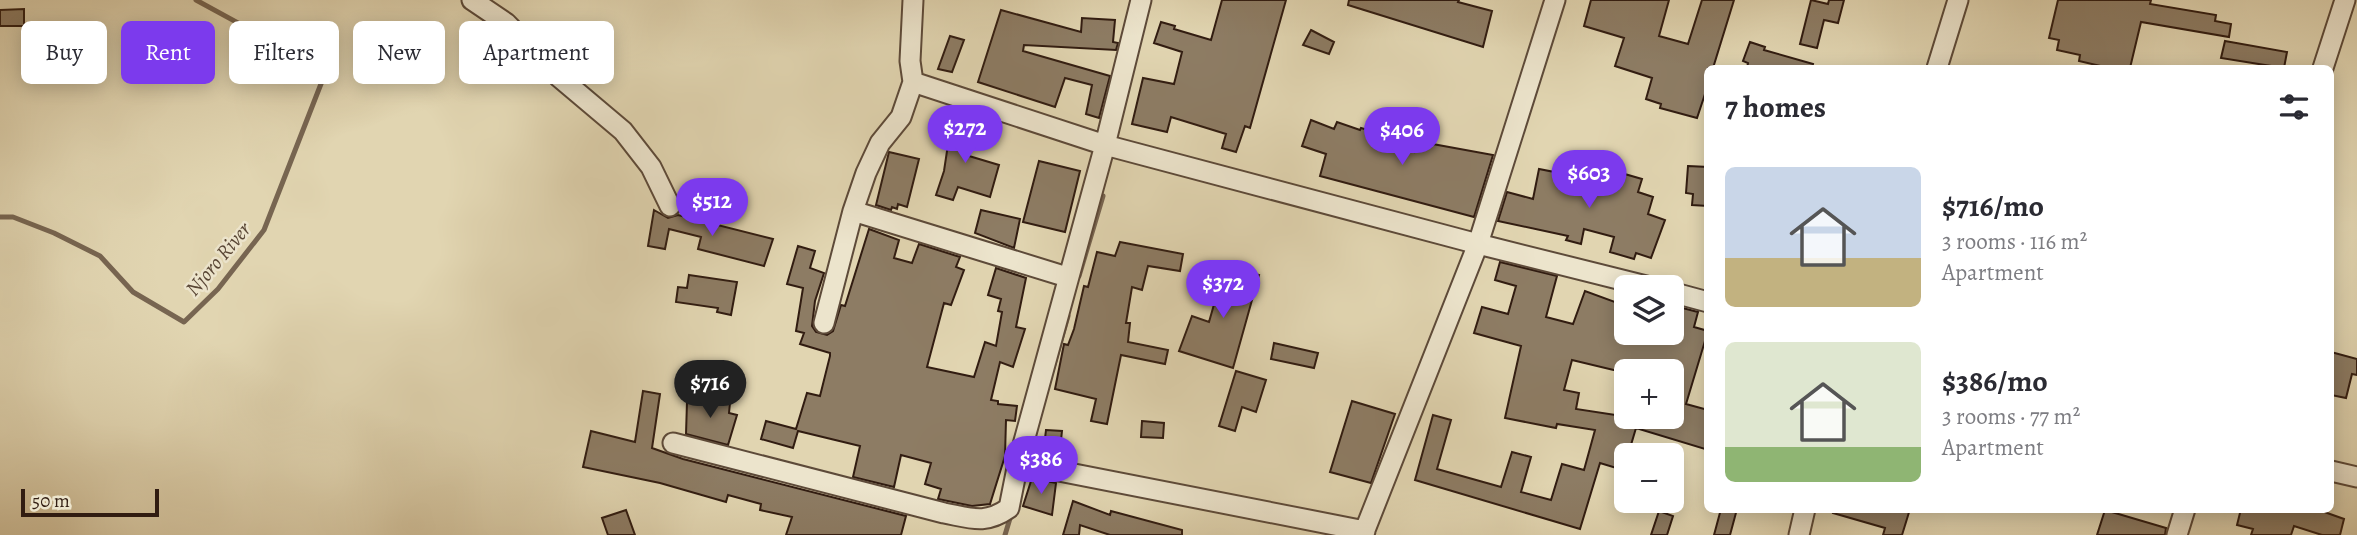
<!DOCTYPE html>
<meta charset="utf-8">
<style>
body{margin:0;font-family:Alegreya,serif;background:#f7f7f7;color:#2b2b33;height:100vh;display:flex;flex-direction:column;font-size:26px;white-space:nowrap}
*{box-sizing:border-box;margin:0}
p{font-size:23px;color:#7c7c81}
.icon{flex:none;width:38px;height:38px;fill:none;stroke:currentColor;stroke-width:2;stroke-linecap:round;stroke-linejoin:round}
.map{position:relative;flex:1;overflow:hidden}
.details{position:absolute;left:1704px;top:65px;width:630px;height:448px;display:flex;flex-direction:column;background:#fff;border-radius:10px;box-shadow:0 4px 18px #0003}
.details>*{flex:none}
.top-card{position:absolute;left:21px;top:21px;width:665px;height:63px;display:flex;gap:14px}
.controls{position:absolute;left:1614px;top:275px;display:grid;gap:14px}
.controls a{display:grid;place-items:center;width:70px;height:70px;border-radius:10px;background:#fff;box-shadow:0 4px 18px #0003;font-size:35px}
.scale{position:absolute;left:21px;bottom:18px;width:138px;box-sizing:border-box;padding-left:7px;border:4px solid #311c11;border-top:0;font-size:19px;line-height:24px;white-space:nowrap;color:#311c11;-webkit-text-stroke:5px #ece4cc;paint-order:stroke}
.price{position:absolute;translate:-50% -60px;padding:0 16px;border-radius:24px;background:#7c3aed;color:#fff;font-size:23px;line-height:46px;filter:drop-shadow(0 2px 4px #0008)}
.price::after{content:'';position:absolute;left:50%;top:42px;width:21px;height:16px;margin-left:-10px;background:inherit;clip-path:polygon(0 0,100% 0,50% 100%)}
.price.on{background:#222;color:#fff}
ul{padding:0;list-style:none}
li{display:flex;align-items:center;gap:21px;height:175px;padding:0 21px}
li span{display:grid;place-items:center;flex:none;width:196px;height:140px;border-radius:10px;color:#555}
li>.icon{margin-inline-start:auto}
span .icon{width:84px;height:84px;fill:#fffc;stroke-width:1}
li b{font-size:30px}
h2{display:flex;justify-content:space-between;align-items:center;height:84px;padding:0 21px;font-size:30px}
.tag{padding:0 24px;border-radius:10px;background:#fff;box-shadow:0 4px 18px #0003;font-size:24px;line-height:63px}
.tag.on{background:#7c3aed;color:#fff}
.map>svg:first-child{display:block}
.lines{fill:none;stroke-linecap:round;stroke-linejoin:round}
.stream{stroke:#776551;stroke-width:5}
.building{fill:#8d7c64;stroke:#311c11;stroke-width:2;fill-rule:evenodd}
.street-casing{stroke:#5d4a39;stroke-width:23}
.street{stroke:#ece4cc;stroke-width:19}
.labels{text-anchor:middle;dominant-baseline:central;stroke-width:5;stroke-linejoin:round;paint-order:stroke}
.water-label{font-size:21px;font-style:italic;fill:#5a4736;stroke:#ece4cc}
</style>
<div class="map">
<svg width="2357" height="535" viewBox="0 0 2357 535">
<rect width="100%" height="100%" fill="#e1d5b1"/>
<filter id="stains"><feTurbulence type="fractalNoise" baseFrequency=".00286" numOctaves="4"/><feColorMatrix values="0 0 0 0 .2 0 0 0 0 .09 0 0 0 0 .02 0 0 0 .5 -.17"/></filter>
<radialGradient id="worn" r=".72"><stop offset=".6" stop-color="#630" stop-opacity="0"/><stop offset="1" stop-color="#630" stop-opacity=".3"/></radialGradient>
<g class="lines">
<!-- stream -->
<path class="stream" d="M0,217H13L54,233L100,256L133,292L184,322L218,289L264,230L326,71L196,0
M1079,276L1103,196
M1052,371L1068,316
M1005,535L1011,515"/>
</g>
<!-- building -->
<path class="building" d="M1222,0H1286L1250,128L1245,126L1236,152L1222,148L1226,134L1171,117L1167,132L1132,124L1143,78L1174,84L1182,52L1154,43L1161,22L1175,26L1174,29L1211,40Z
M1349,0H1459L1458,2L1492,11L1483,47L1348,5Z
M1591,0H1669L1659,36L1688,44L1702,0H1734L1713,68H1708V85L1697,118L1660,108L1661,104L1646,99L1652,78L1615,66L1624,38L1584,26Z
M1811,0L1828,4L1829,0H1844L1838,23L1824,20L1817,48L1800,44Z
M2058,0H2151L2150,4L2216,15L2215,21L2231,24L2229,37L2141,22L2130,68H2109L2079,61L2080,55L2057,50L2059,40L2049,38Z
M24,9V26H0V10Z
M1001,10L1081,32L1082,18L1115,20L1113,42L1118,43L1116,50L1024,45L1023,51L1110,76L1099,118L1086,114L1092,85L1065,78L1055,107L978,82Z
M1311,30L1334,42L1329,54L1303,45Z
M950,36L964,40L952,72L938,69Z
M2225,41L2287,52L2284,68L2221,58Z
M1750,42L1765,47L1764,50L1813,64L1812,68H1747L1748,63L1743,61Z
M952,118L975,124L969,156L999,165L990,197L958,187L953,200L936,195L944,171Z
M1311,120L1334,129L1337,122L1360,130L1361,128L1381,134L1378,141L1414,152L1416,141L1493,155L1474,217L1320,176L1326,154L1302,146Z
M889,152L919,159L907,207L898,204L897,209L892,207L891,210L876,205Z
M1039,161L1080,171L1065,232L1023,222Z
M1590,164L1642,179L1638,192L1653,197L1648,214L1665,220L1651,258L1636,253L1634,259L1610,252L1614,237L1584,229L1581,244L1566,240L1568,236L1498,221L1507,192L1533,199L1539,169L1585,178Z
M1688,166L1708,167V206L1692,205L1693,194L1686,193Z
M654,210L668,218L678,215L773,239L764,266L698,249L701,237L669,229L665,249L648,246Z
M981,210L1020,219L1014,248L975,233Z
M869,229L899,240L894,258L912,263L919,244L960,257L956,267L964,270L951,305L944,303L927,367L974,377L985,342L996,346L1002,312L998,311L1001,299L988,295L996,268L1026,278L1016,327L1025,329L1013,367L1000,362L991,400L998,401V404L1017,406L1015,421L1006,420L1005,456L990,504L972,506L938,499L941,489L925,484L931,463L901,455L894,487L853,477L860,446L798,431L793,448L761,439L766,421L796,429L807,393L820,396L830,356V353L800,344L804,333L796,331L803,288L787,284L798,246L815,251L810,268L824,273L815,301L812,326L816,332L827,335L833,331L841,305L845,306Z
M1120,242L1183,254L1180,271L1148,266L1142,290L1132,287L1126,323H1130L1128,342L1168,350L1165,364L1121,355L1107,424L1091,421L1096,399L1055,389L1064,344L1068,345L1074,329L1084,286L1088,287L1097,252L1115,256Z
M1500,262L1557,276L1546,317L1573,324L1585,291L1626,306L1619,329L1626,332H1671V305L1698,312L1694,327L1708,331L1686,404L1708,410L1705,449L1636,428L1628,455H1626L1623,470L1600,463L1580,529L1415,480L1433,415L1451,420L1437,469L1501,487L1512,452L1531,457L1521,492L1551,500L1562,464L1584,470L1595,430L1557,424L1556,428L1505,418L1521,346L1474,333L1482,307L1508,314L1516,286L1495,280ZM1572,360L1626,373V371H1680L1671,397V416H1622L1576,409L1579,393L1564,390Z
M1225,266L1259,275L1233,368L1179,351L1192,316L1209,322Z
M689,275L737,282L731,315L717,312L718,308L676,302L678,287L687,288Z
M1274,343L1318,353L1314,368L1271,359Z
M2331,352L2357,359V375L2352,374L2346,398L2331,395Z
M1236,371L1266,380L1256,412L1242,407L1235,431L1219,426Z
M643,391L660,394L652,448L683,459L906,516L901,535H786L792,517L760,510L761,504L728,495L726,502L660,483L583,467L591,431L635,442Z
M703,394L705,400L730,403L729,413L737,415L728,445L686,434L687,402Z
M1352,401L1395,414L1371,483L1330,472Z
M1142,421L1164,423L1163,438L1141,437Z
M1046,430L1062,431L1059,458L1043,455Z
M1032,478L1056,483L1052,515L1023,506Z
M1073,501L1110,515L1111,511L1182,530V535H1110L1080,525L1079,535H1063Z
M1721,509H1737L1730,535H1714Z
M1834,509H1910L1902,535H1883L1885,528L1833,513Z
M2241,509H2316L2344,519L2340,535H2322L2294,526L2291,535H2251L2253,529L2237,525Z
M626,510L635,535H608L602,518Z
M2105,510L2166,528L2165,535H2097Z
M1659,511L1673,516L1667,535H1651Z"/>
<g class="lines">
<!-- street casing -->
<g class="street-casing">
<path id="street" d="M472,0L506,23L559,77L623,131L651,167L670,206
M1555,0L1478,244L1650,287
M1937,68L1958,0
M2323,68L2345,0
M913,82L1105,145L1478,244L1363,535
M853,211L1067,277
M1671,292L1708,302
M824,323L853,211L866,173L880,143L901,117L913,82L910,61L913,0
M673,443L944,513C971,518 985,525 1009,508L1018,463L1105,145L1141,0
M1018,463L1365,531
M2331,471L2357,477
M1799,535L1805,509
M2177,535L2185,509"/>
</g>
<!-- street -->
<use href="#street" class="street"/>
</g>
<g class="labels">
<!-- water labels -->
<g class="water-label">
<text transform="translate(218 259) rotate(-50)">Njoro River</text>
</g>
</g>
<rect width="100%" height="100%" filter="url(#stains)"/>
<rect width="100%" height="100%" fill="url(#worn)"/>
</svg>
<div class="controls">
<a><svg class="icon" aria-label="layers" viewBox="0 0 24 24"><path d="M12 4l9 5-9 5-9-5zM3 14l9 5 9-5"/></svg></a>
<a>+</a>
<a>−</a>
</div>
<div class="scale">50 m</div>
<b class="price" style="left:965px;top:165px">$272</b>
<b class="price" style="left:1402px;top:167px">$406</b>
<b class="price" style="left:1589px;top:210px">$603</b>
<b class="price" style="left:712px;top:238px">$512</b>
<b class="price" style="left:1223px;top:320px">$372</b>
<b class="price on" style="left:710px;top:420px">$716</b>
<b class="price" style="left:1041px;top:496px">$386</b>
<div class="top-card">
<a class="tag">Buy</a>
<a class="tag on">Rent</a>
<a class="tag">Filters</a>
<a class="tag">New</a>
<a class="tag">Apartment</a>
</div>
<section class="details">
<h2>7 homes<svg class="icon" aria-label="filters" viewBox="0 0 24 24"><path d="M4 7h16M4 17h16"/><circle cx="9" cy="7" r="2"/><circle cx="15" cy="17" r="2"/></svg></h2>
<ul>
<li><span style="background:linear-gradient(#c9d6e8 65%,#c2b280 0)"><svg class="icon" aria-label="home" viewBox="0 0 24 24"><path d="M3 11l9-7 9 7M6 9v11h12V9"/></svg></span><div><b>$716/mo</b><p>3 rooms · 116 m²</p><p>Apartment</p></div></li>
<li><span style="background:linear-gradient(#dfe7d0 75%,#8fb573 0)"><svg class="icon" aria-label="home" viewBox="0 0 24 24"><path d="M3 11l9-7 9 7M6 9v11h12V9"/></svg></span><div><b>$386/mo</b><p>3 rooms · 77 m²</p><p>Apartment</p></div></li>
</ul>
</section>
</div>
